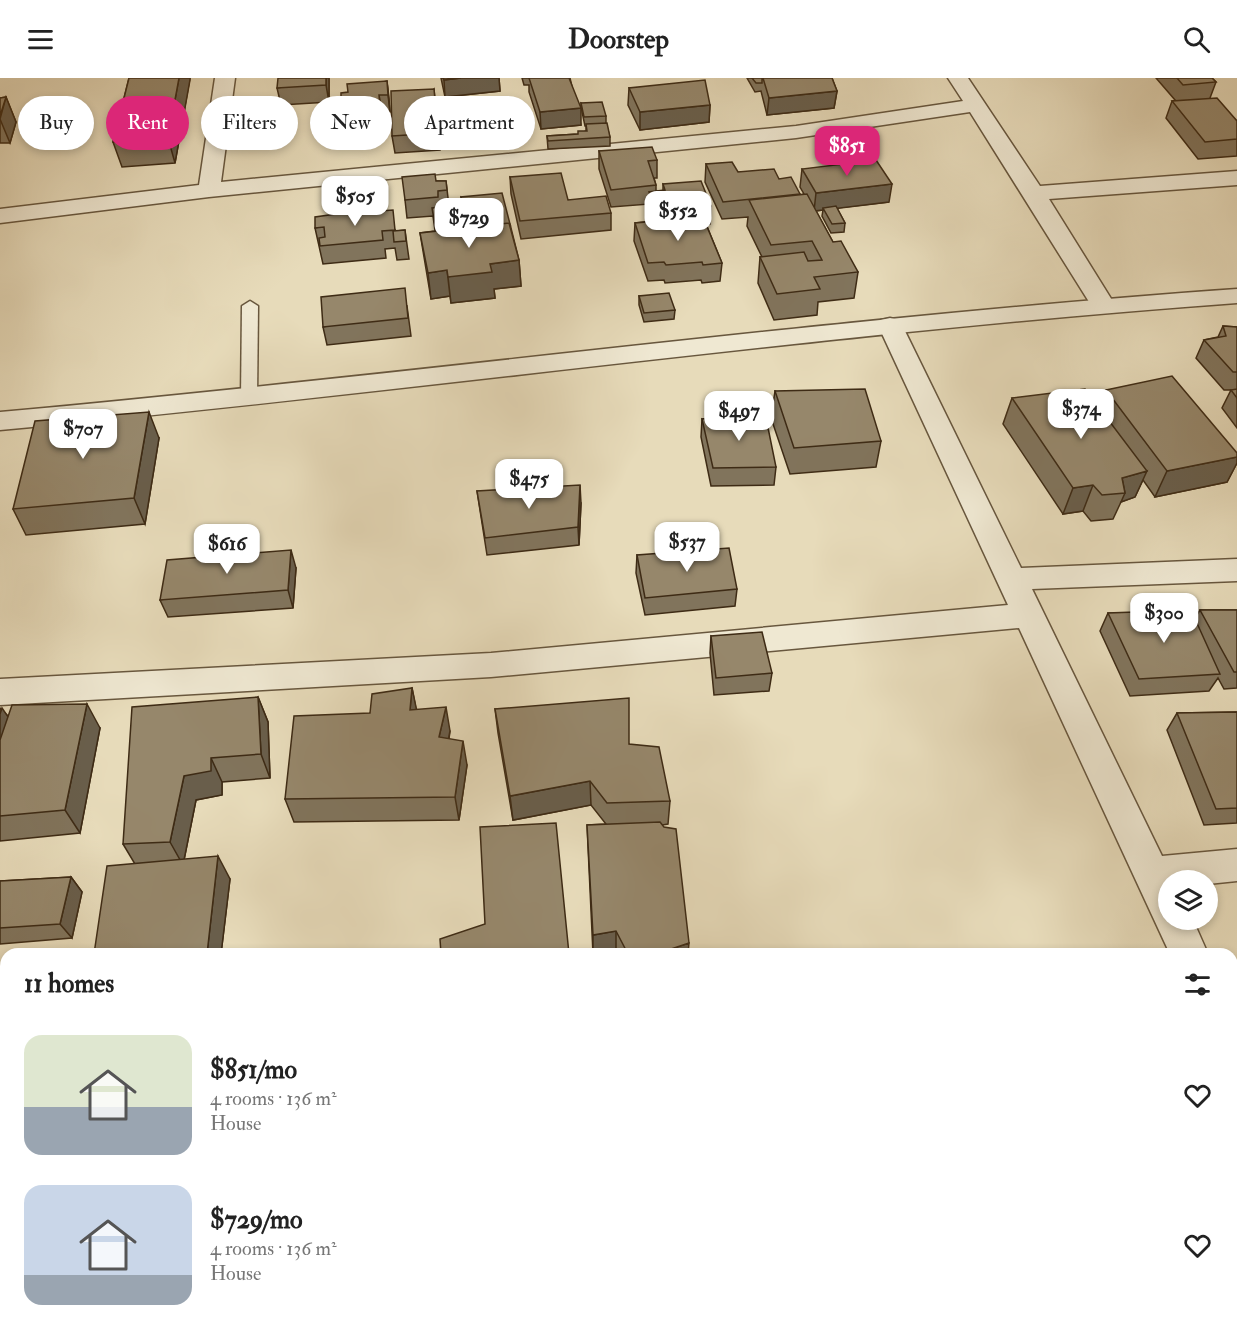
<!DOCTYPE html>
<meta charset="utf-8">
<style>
body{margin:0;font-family:"IM FELL Double Pica",serif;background:#f6f6f6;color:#222;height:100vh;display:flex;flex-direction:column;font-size:22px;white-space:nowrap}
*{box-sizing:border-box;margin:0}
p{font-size:20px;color:#767676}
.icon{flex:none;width:33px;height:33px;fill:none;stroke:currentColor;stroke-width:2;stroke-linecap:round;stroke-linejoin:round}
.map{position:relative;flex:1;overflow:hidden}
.panel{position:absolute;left:0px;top:870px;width:1238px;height:384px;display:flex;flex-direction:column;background:#fff;border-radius:18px 18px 0 0;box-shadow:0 3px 9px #0003}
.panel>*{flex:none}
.guide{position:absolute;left:18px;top:18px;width:600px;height:54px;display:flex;gap:12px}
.buttons{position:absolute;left:1158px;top:792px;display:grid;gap:12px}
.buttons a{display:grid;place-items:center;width:60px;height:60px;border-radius:50%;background:#fff;box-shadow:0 3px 9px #0003;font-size:30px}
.price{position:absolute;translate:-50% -51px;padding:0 14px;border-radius:12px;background:#fff;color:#222;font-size:20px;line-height:39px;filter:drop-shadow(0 2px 3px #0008)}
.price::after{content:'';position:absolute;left:50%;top:36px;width:18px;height:14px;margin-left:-9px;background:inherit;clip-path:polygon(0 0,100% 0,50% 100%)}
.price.active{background:#db2777;color:#fff}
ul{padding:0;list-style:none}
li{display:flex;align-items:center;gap:18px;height:150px;padding:0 24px}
li span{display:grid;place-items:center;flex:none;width:168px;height:120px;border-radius:18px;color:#555}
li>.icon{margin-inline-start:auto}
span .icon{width:72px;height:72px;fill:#fffc;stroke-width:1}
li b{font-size:26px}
h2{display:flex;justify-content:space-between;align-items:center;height:72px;padding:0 24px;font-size:26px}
.pill{padding:0 21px;border-radius:27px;background:#fff;box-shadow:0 3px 9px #0003;font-size:21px;line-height:54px}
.pill.active{background:#db2777;color:#fff}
header{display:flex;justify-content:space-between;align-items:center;height:78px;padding:0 24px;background:#fff;font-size:27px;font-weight:700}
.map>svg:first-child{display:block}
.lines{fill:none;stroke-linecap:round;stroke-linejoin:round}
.service-casing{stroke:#68573e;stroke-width:3}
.minor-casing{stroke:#68573e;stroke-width:3}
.tertiary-casing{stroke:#68573e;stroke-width:3}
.service{fill:#efe8d2;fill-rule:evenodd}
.minor{fill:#efe8d2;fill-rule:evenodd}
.tertiary{fill:#efe8d2;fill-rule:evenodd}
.wall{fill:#81745c;stroke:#3e2b15;stroke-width:1.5}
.shaded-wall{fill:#695e4b;stroke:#3e2b15;stroke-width:1.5}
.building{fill:#96876b;stroke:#3e2b15;stroke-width:1.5}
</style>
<header><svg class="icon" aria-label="menu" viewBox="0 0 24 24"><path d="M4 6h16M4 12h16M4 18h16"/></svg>Doorstep<svg class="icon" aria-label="search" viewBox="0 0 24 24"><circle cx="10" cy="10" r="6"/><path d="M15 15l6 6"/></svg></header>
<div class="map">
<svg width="1237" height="1254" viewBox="0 0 1237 1254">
<rect width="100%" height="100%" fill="#e7dbba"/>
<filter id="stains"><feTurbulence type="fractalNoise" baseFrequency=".00333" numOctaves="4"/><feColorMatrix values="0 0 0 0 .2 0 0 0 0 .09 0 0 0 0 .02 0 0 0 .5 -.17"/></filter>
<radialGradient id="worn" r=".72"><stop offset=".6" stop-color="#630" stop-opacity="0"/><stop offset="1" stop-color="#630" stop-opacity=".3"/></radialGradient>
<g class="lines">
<!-- service casing -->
<g class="service-casing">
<path id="service" d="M250,223L258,228L257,320L249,325L241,320L242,228Z"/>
</g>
<!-- minor casing -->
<g class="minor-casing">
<path id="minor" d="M215,0H235L221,104L796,48L963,23L948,0H968L1040,108L1237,93V107L1049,121L1115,227L1112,232L1103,234L1094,232L1091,227L970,34L796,60L209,119L0,145V131L199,107Z
M890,240L899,242L902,247L1021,490L1237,481V503L1032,511L1162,778L1237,771V803L1208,806V802H1168V842H1193L1208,876H1170L1019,550L491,599L0,627V601L491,575L1008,527L878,247L881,242Z
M1232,953L1237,955V1005L1232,1002Z
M6,1076V1118L0,1119V1077Z"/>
</g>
<!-- tertiary casing -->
<g class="tertiary-casing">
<path id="tertiary" d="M1237,211V225C823,255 413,314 0,352V334C413,297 823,240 1237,211Z"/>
</g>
<!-- service -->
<use href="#service" class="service"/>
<!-- minor -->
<use href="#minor" class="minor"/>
<!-- tertiary -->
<use href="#tertiary" class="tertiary"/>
</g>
<!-- wall -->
<path class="wall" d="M129,0H190L175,85L122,89L113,64Z
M329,0V24L281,27L277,10Z
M441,0H499L500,13L445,19Z
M522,0H570L581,47L541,51L529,14V7H524Z
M747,0H832L837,13L834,30L767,37L761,13L755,14Z
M1156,0H1212L1216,4L1210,20L1237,43V78L1198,81L1166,40L1172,23L1175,22Z
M387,3L390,34H382V46L344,49L341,32L348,14Z
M629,10L710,27L709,44L640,52L628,27Z
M434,11L440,72L395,75L392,58Z
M6,19L16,44L10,65H0V20Z
M581,25L606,38V45L610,59V68L548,71L547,58L578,56L586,53V48H585L582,34Z
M599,73L657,82V100H654L656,107V113H663V106L711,128L710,146H706L722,185L720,203L702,205L701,202L665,205L664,202L648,203L634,163L635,145L653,143L649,131V126L611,129L599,91Z
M706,86L738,94L779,101L800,116V117L804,116L800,109L802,91L889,124L837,130L845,145L844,154L831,155L822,138L823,132L816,133L833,164L858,194L854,220L818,224L817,237L774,242L758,205L760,179H762L747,148L748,139L722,141L705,104Z
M510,99L568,122L611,135V152L521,161L511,116Z
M436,103H446L449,128L462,127L461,119L510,146L519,182L521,208L494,211L495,220L451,225L450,218L431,221L420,155L435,153L433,138L407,140L405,122Z
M380,133L396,153L405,152L409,181L397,182L395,170L385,171L386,180L323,186L315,150Z
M639,218L675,232L674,241L644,244L639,227Z
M407,228L411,258L327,267L323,249Z
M1223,248L1237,249V350L1222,330L1231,312H1232H1224L1196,280L1204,262L1218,259Z
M1106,312L1237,375V385L1227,404L1155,419L1143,402L1135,419L1121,424L1113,441L1091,443L1083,433L1063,436L1003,346L1012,320L1099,330Z
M775,313L881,363L876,389L790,396L771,340Z
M702,341L776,389L774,407L711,408L701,359Z
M159,360L145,446L26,457L13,431Z
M477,413L581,425L579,467L487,477Z
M637,477L737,511L735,528L645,537L636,495Z
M296,490L293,530L168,539L160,522Z
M1200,532H1237V610L1224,611L1218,600L1209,613L1130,618L1100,553L1108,535L1195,540Z
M711,558L772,595L769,613L714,617L710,575Z
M412,610L416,631L450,653L449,661L467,687L459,742L294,744L285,721L370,635Z
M258,619L268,644L270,700L222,704V717L196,722L184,782L230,801L221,876H94L135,786L123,766Z
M0,630L8,638L100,650L80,755L0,763Z
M495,631L629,666L670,723L668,746L662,747L688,876H617L616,874L607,876H593L587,747L606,746L591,727L513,742L498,655Z
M1237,634V745L1204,747L1167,652L1177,635Z
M71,799L82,814L72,860L0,866V803Z
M6,907V1010H0V908Z"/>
<!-- shaded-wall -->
<path class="shaded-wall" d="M179,0H190V2L175,85L168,60Z
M326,0H329V24L326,7Z
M461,0H499L500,13L445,19L444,2Z
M387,3L389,20L390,34L388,17Z
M837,13L834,30L767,37L769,20Z
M379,17L382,34V46L380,29Z
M6,19L16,44L10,65L0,41Z
M710,27L709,44L640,52V34Z
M581,30V47L541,51L540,34Z
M892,106L889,124L824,132L823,130V132L814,133L816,115Z
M519,182L521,208L494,211L495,220L451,225L448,199L490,186Z
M447,192L450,218L431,221L428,195Z
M149,334L159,360L145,446L134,420Z
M1237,379V385L1227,404L1155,419L1167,393Z
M1147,393L1135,419L1121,424L1125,415L1122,400Z
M580,407L581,425L579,467L578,449Z
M1093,407L1083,433L1063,436L1073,410Z
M291,472L296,490L293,530L288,512Z
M412,610L417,634L410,632Z
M258,619L268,644L270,700L261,676Z
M87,626L100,650L80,755L65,732Z
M446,629L450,653L444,683L439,659Z
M2,630L13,646L0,681V636Z
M463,663L467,687L459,742L455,719Z
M211,680L222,704V717L196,722L183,787L170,764L184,698Z
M590,703L591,727L513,742L510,718Z
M218,778L230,801L221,876H207Z
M71,799L82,814L72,860L60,846Z
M616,853V874L607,876H593V857Z
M689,865L688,876H668V872Z"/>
<!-- building -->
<path class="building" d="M129,0H179L168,60L113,64Z
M278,0H326V7L277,10Z
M443,0H461L444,2Z
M529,0H569L581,30L540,34Z
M752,0H762V5H756Z
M763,0H832L837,13L769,20Z
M1177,0H1212L1216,4L1183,7Z
M705,2L710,27L640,34L629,10Z
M387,3L388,17H379L380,29L341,32V15L348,14L347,6Z
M434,11L438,55L392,58L391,13Z
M6,19L0,38V20Z
M1217,20L1237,43V61L1205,64L1172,23Z
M602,24L606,38L584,39L581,25Z
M607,45L610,59L548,63L547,58L578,56V53H587L586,46Z
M652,69L657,82L648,83L656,107L611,112L599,73Z
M876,82L892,106L816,115L802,91Z
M732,84L738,94L774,91L779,101L791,99L800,116L723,124L706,86Z
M561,95L568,122L606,118L611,135L520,143L510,99Z
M435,96L436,103H446L447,112L438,113V119L405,122L402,99Z
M701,103L711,128L656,133L649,114L665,112L663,106Z
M502,115L510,146L509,145L436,153L432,130L463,127L461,119Z
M807,116L833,164L841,163L858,194L814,199L820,211L777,216L760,179L804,174L808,183L822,182L812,163L771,167L749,122Z
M836,128L845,145L832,146L823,130Z
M379,130L380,133L393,132L395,152L382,153L383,162L320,168L319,160L325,159L324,149L315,150V139Z
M703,139L722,185L703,187L702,184L666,187L664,184L648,185L635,145Z
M509,145L519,182L490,186L492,194L448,199L447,192L428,195L420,155Z
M405,152L406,163L394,164L393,153Z
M405,210L408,240L323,249L321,219Z
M669,215L675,232L644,235L639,218Z
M1223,248L1237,249V294H1233L1204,262L1226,258Z
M1172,298L1237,375V379L1167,393L1106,312Z
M865,311L881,363L794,370L775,313Z
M1085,311L1147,393L1122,400L1125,415L1102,417L1093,407L1073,410L1012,320Z
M1237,311V320L1231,312Z
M149,334L134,420L13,431L35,343Z
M765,335L776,389L713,390L702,341Z
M580,407L578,449L485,460L477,413Z
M729,470L737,511L645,520L637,477Z
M291,472L288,512L160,522L167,482Z
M1191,532L1220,596L1139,601L1108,535Z
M1200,532H1237V594H1234Z
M762,554L772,595L716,600L711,558Z
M412,610L410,632L446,629L439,659L463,663L455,719L285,721L294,638L370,635L372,616Z
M258,619L261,676L211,680V693L184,698L170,764L123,766L132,629Z
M629,620V666L659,669L670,723L607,725L590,703L510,718L495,631Z
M87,626L65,732L0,738V662L12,627Z
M1237,634V730L1216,731L1177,635Z
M660,744L664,749L676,751L689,865L668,872V876H628L616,853L593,857L587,747Z
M556,745L569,876H441L440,861L485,846L480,749Z
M218,778L207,876H94L107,788Z
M71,799L60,846L0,850V803Z
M6,907V996H0V908Z"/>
<rect width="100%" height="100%" filter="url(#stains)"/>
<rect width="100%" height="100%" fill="url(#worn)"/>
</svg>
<div class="buttons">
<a><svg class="icon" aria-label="layers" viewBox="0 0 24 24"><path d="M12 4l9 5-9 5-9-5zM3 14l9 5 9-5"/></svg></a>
</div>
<b class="price active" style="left:847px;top:99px">$851</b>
<b class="price" style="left:355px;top:149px">$505</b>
<b class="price" style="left:678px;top:164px">$552</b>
<b class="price" style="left:469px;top:171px">$729</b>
<b class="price" style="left:1081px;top:362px">$374</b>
<b class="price" style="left:739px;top:364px">$497</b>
<b class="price" style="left:83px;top:382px">$707</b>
<b class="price" style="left:529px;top:432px">$475</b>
<b class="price" style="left:687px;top:495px">$537</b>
<b class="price" style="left:227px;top:497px">$616</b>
<b class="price" style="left:1164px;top:566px">$300</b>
<div class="guide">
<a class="pill">Buy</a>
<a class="pill active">Rent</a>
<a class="pill">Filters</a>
<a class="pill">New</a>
<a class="pill">Apartment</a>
</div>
<section class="panel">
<h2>11 homes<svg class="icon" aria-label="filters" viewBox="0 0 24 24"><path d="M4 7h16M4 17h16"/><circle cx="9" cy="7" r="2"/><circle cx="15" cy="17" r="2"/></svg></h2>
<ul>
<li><span style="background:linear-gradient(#dfe7d0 60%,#9aa5b1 0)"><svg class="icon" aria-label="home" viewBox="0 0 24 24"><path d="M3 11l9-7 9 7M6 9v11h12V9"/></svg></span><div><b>$851/mo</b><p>4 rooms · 136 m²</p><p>House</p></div><svg class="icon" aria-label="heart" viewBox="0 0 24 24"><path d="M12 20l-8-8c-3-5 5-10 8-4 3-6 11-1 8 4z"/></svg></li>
<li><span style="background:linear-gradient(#c9d6e8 75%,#9aa5b1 0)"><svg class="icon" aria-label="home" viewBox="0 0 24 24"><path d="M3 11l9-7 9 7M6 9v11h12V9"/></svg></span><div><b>$729/mo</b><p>4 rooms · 136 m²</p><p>House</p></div><svg class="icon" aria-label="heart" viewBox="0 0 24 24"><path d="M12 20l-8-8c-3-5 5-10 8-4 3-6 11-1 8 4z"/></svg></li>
</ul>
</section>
</div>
